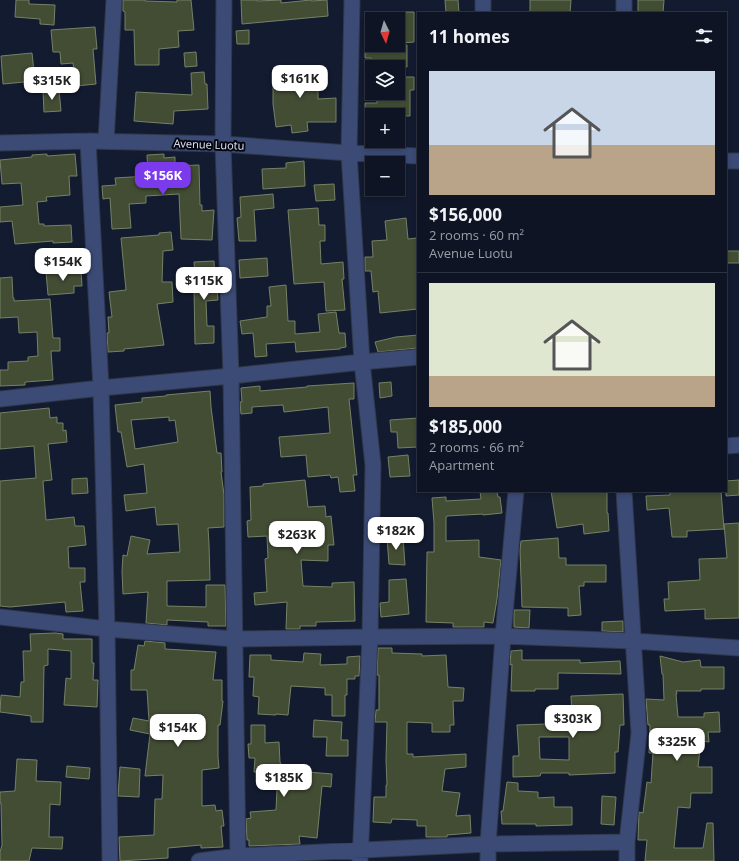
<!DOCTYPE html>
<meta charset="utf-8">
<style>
body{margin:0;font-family:"Open Sans",sans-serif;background:#171d2c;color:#f1f3f6;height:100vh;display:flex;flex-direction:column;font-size:15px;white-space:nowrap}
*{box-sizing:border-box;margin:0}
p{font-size:13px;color:#9b9ea6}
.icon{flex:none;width:22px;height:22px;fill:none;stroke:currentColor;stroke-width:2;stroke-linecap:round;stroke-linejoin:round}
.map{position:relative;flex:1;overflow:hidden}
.panel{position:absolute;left:417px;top:12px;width:310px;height:480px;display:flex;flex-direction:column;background:#0e1424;border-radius:0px;box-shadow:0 2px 6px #0003,0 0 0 1px #2e3341}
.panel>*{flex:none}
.needle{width:26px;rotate:175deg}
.controls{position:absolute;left:365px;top:12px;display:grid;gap:8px}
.controls a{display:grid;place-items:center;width:40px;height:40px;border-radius:0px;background:#0e1424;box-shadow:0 2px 6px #0003,0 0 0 1px #2e3341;font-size:20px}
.price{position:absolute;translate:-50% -34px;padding:0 9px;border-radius:8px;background:#fff;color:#222;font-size:13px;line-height:26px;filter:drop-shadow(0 1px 2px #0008)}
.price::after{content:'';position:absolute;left:50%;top:24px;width:12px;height:9px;margin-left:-6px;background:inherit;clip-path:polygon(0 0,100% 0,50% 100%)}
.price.current{background:#7c3aed;color:#fff}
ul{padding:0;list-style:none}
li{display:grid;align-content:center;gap:8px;height:212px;padding:0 12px}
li+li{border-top:1px solid #2e3341}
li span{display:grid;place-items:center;height:124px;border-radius:0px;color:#555}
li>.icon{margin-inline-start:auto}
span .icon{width:72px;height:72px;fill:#fffc;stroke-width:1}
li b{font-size:17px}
h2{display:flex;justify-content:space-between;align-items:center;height:48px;padding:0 12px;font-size:17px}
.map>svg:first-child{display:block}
.building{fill:#434d34;stroke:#758165;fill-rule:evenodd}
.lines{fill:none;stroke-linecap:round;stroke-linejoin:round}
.minor-casing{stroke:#30384c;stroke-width:17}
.minor{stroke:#3b4b76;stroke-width:15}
.labels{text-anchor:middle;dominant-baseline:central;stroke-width:4;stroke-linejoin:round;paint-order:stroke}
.street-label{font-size:11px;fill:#e5ebfb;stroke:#04060f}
</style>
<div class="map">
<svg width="739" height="861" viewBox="0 0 739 861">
<rect width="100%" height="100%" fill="#131b30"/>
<!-- building -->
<path class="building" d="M16,0H29V4L55,5L54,25L40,24V19L15,17Z
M123,0H145V1L177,2V0H191L194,30L178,31L179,47L159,49V65H135L134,30H125V12L123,11Z
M241,0H257V1L281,0V3L311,0V1L327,0L328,16L242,24Z
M445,0H458L459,13H446Z
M530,0H571L570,13H530Z
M638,0H664L663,13H638Z
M402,12H414V42L402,43Z
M95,27L97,49H93L96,84L76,86L73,63L61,64L60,52H53L51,30Z
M249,30V44H237L236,31Z
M365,45H407V67H372L371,58H365Z
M196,52L197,66L185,67L184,53Z
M32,53L35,81L3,84L1,56Z
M274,67H304V70H318V99L336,98V122H307L308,131L292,133L291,125L276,127L273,104V76Z
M204,72L205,84H207L208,109L174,111L173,124L134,121L136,92L192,95L191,73Z
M398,77H414V90H410V116L365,115V103H377V93H398Z
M59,90L61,111L44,112L43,91Z
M47,154V156L75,154L77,176H69L70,195L46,197L47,201L37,202L39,224H44V226L71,225L72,242L53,243V241L15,244L12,221L0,222V207L23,205L21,183L2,184L0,160L32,157V155Z
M164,154V158L175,157V166L199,165L200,205H202V211L214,210L212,240L181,239L179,194L146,196V203L129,204L131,228L112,229L110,198L103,199L102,186L116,185L115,178L148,176L147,155Z
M304,161L305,186L263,189L262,169L286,168V163Z
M334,184L335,200L316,201L314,185Z
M273,194L274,208L254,210L256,241H239L237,218L241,217L240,197Z
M318,208L319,225H325V241H320L321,264L343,262L344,279H342L345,310L326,311L324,282L294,284L288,210Z
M406,218L408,239L417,238L418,250V309L380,313L378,291L373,292L371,271H365V257H373L372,241L387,240L385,221Z
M171,232L173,250L163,251L162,282H172L173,302L157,304L164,345L124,349V351L108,352L107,333H109L108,317H112L109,292L126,290L121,238L159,235V233Z
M726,251H739V263H726Z
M267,258L268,276L240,278L239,260Z
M214,261L215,285H217L218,300L206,301L207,326H214V343L195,344L194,289H196L194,262Z
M81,270L82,286H74V293L48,295L46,272Z
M12,277L13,298H14V301L50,299L53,338H60V351H51L53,380L25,382V385L0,386V370H8V362L28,361V357L38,356L37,332L19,333L18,317L0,318V278Z
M286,285L288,321H295V334L320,332L318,314L336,312L339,333H345L346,347L340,348V349L296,352L295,342L266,344L267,356L255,357L253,333L242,334L240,321L267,317V306H271L269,287Z
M418,335V348L378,352L375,342L396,337Z
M391,382L392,396L380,398L379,383Z
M354,383V399H349L357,475H353L355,491L340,492L338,477L331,478L330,475L308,477L306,455L281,457L279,437L330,433L328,407L284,412L283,405L252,407V413L241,414L240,402H242L241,388L260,386V391L307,387V386Z
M210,391L211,407L217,453H221L222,472H221L224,495V527L208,528L209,544L210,580L167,581V606L206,607V585H225L226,626H208V622L167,620V625L146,623L148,592L123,594L122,571L123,555L127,556L131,536L150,540L147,554L180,552L178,524L157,525L155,507L126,511L124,495L147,493L144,464L127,467L121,432H118L115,405L142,402V398L166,396V395ZM169,417V421L175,420L178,442L135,449L131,420Z
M49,408L50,418L57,417V423H63V431L66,430L67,442L48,444L52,480L43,481L46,520L74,517L75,526H84L86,545L68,547L69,568H85V582H80L83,611L66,612L65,602L10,607L0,606V481L36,478L34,446L0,449V413Z
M418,418V447L398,448L397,432H391L390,420Z
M408,455L410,476L390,477L388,457Z
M87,478L88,493L72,494V479Z
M305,480L308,507L325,506L326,517L331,516L334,545H328V561L301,560L303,586L332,587V583L354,582L355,621L316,622V626H300V629H286L287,602L255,605L254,593L267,592L265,559L268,558L267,536L248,537L247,521L251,520L250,487L263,486V484Z
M739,480V495L726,496V481Z
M480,491H497L498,497H500L502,513L483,515V514L447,516L446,518V541L479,540V557L501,560L497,599L493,623L484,622V627H453V623L426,622L427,552H434V523L432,498L446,497V501L481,499Z
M551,491H607V513H608L609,531L584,534L583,524L557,528Z
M670,491H721L724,529L687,531V537H672L669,508L647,510L646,496L670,495Z
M739,523V618L705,619V609L665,611L664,599H669L668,582L700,580L699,559L727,558L724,524Z
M403,537L405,565L389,564L387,538Z
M558,538L559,558H566V565H606V582H584V586H579L581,615L568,616V608L522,607L520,550L521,541Z
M406,579L409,614L381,617L380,603L389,602V580Z
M514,610H530L529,628L514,627Z
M623,621V632L602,631V622Z
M55,633L63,634V639H92V663H94L93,680H98L97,707L64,705L66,678L71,679V651L48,649V665L44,666L43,722H31V716L0,712L1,695L20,697L21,682H24L23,651H31L30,634Z
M145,641L165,643V649L216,652L213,680H222V701H223L220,725H218V757L219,768L202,770V806L215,805L216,811L222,810L224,826H221L223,847L201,848V845L168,848V858L120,861L119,837L154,835L155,799H162L163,775L145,776L150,734L130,730L133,718L149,721L147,690H131V670H134L138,645L144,646Z
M378,648H392V653L422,654V656L446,655L448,687L464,688L463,701H453L454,725H450V732H432V723L407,722V754H413V757L466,754V767L445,769L442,791L460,793L456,816L470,815L471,833L447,835V837H426V826H417V820L392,819L391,823L373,822L374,797H386V785H387L386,760L387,722H375L376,710H379V675H377Z
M522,650V660H580V663L620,661L621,674L558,673V689H535V691H511L512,664L510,665L511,651Z
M304,653L321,654L320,665L347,664V657L360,656L359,676H355V679H347V695H345V716H332V695H325V688L291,686L288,715L276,714V715L258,714L259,697L253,696L254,677H249L250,655H271V660L303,662Z
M660,656L683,662L700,660L701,667H724V689H701V691H676L677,694H676L678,717H704V713L719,712L720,732H708L709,742L701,741L698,767H712V793H691L690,808L678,807L674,848H703L707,823H713L714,861H645L647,840H638L639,812L643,813L647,782L651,783L653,753H649L650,725H648L646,699L664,700L663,674H662Z
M623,694L624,725H620L618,752H615V773L569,775V773H541L540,776L513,777V756H519L517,725L546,724V715H572L571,696ZM539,737H569V760L540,759Z
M314,720L342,722L341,740H348V756H326L327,737H313Z
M251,725H265V743L279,742L280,762L284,770L332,774L331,787L322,786L317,838L299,836L300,844L249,846V840H247L246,819L251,818L250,812L276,810L277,789L273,788L274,772H254L255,758H249L248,744H251Z
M17,759L37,760L36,781L61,782L60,805L50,804L49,837H63L62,849L32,848L29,861H0V852L2,845L1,803H0V792L15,791Z
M67,766L90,768L89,779L66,777Z
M120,767L140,769L139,797L118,796Z
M507,782L518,783V791L538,792V798L554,797V807H572V825L536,826V824H502L501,811H503Z
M602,796L616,797L614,825L601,824Z"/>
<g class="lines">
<!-- minor casing -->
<g class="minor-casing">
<path id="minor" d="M224,0L223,144L231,376L238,861
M352,0L349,153L362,362L373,465L370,637L360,861
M624,0V13
M483,13V0
M88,141L101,388L107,629L110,861
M106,141L114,0
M0,143L88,141L223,144L349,153L418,156
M726,161H739
M0,399L101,388L231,376L362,362L418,357
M726,446L739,445
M624,491L639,733L627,842V861
M0,617L107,629L235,639L370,637L503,636L633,641L739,648
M199,861L238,856L488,844L627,842
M488,861V844L503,636L516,491"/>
</g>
<!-- minor -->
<use href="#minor" class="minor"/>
</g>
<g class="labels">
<!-- street labels -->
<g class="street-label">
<text transform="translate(209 144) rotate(2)">Avenue Luotu</text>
</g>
</g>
</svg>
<div class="controls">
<a><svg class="needle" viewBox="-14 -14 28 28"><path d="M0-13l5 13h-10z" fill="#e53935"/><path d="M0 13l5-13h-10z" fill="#9b9ea6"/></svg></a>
<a><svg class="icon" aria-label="layers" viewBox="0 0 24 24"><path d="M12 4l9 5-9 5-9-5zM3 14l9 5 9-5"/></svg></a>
<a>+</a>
<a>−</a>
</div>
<b class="price" style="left:300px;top:99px">$161K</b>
<b class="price" style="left:52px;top:101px">$315K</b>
<b class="price current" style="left:163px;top:196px">$156K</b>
<b class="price" style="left:63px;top:282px">$154K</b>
<b class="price" style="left:204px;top:301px">$115K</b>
<b class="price" style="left:396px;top:551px">$182K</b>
<b class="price" style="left:297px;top:555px">$263K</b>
<b class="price" style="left:573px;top:739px">$303K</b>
<b class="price" style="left:178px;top:748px">$154K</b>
<b class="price" style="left:677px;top:762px">$325K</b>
<b class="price" style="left:284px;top:798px">$185K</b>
<section class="panel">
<h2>11 homes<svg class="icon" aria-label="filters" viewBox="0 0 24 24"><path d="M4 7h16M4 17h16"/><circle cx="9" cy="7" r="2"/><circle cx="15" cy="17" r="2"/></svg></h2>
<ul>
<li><span style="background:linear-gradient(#c9d6e8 60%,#b9a48a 0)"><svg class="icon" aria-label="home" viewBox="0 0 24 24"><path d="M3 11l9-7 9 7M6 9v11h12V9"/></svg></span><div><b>$156,000</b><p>2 rooms · 60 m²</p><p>Avenue Luotu</p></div></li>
<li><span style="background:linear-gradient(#dfe7d0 75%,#b9a48a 0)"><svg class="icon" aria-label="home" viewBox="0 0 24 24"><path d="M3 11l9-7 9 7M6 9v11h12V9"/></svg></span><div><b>$185,000</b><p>2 rooms · 66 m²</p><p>Apartment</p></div></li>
</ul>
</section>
</div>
